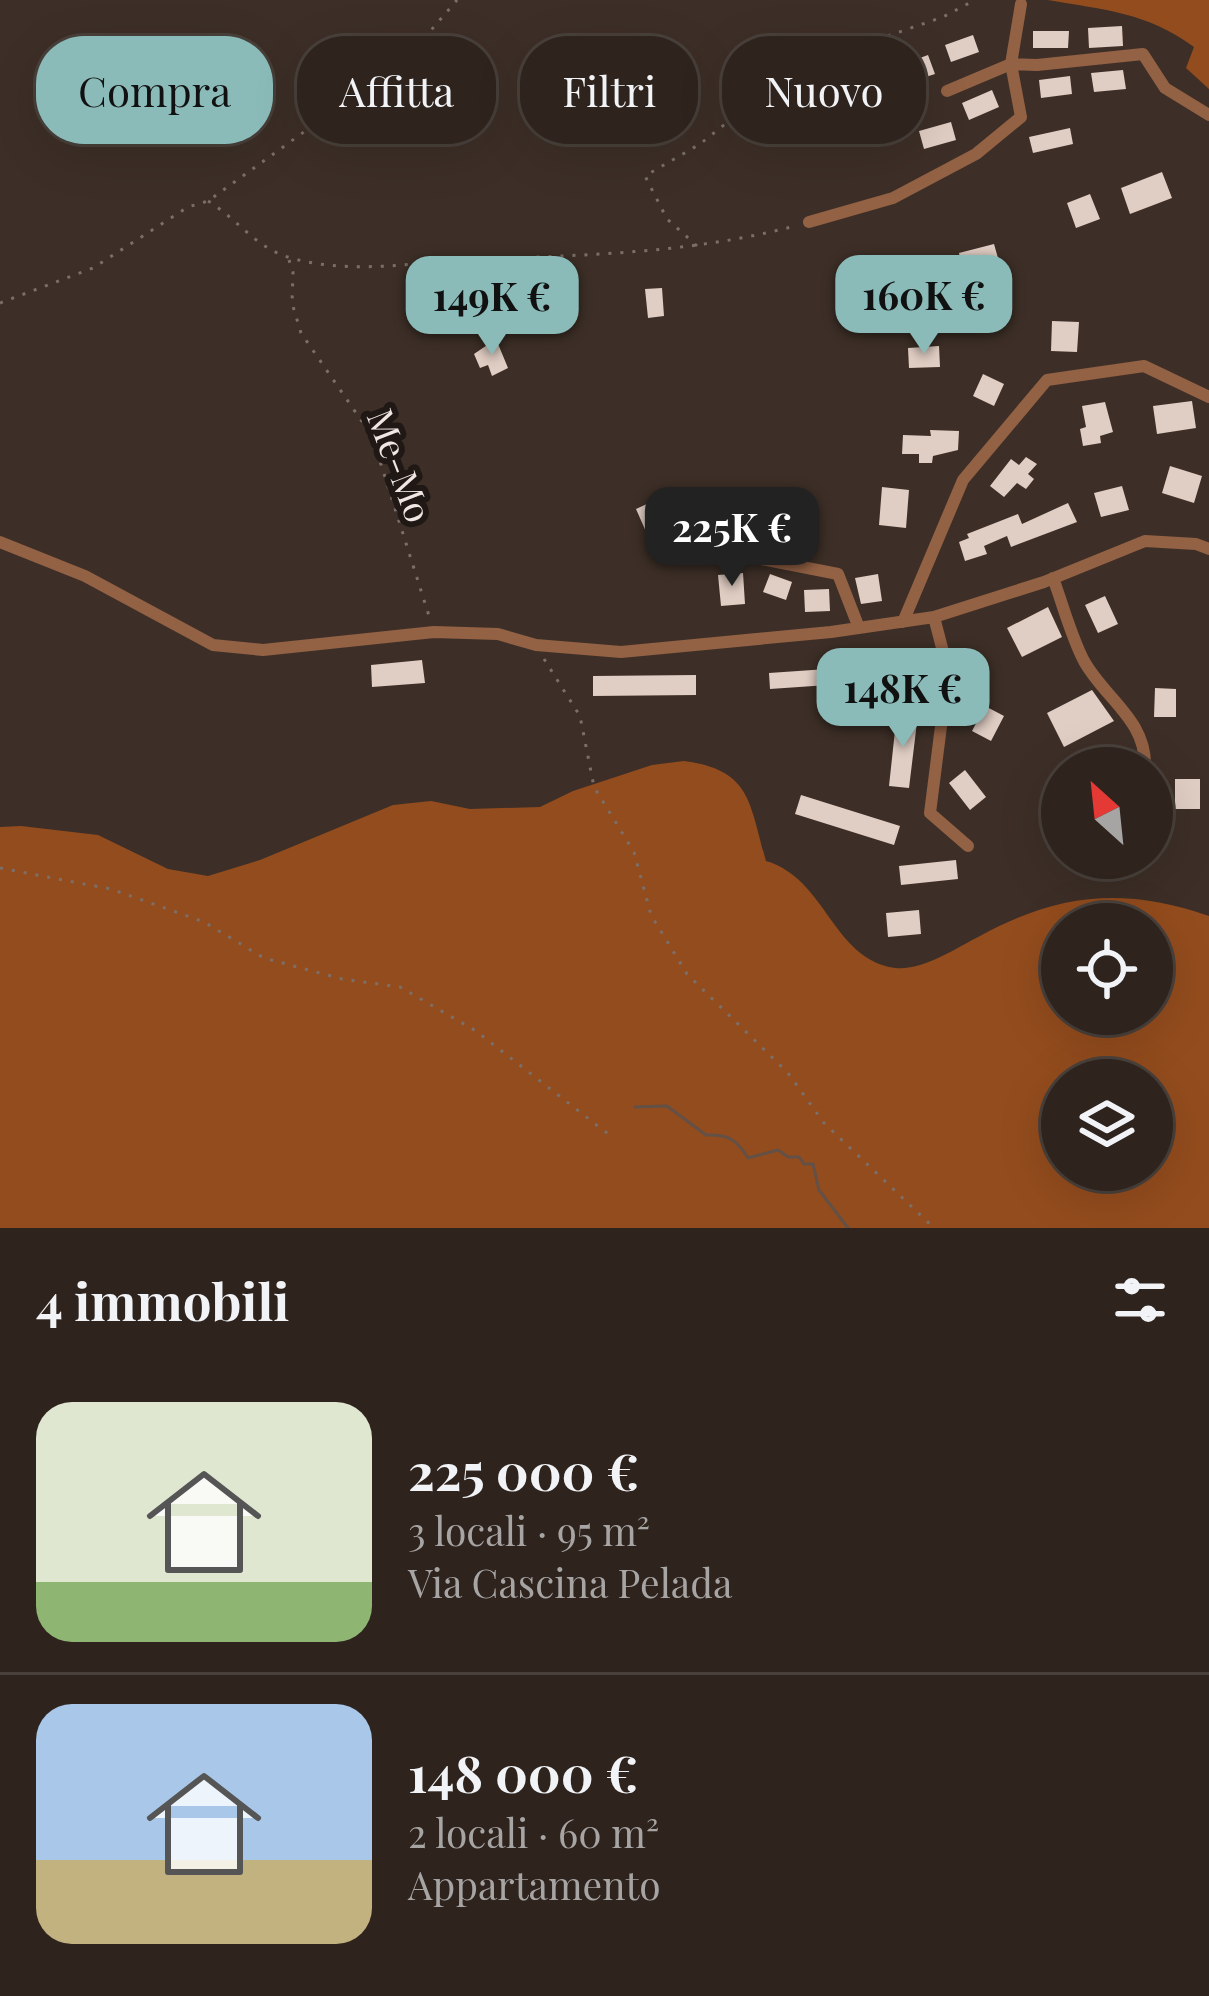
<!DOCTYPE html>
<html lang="it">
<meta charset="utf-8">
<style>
body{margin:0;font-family:"Playfair Display",serif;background:#3a2f2a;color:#f1f3f6;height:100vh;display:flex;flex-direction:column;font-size:45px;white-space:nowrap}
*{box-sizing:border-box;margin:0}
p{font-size:39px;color:#a7a4a4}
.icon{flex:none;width:66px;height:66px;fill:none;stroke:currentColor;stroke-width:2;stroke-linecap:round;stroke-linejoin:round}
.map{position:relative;height:1228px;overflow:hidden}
.drawer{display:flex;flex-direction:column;background:#2e231d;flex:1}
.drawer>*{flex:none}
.top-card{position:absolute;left:36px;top:36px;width:1137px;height:108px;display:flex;gap:24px}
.needle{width:78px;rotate:333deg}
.fabs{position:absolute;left:1041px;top:747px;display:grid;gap:24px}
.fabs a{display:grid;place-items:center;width:132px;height:132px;border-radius:50%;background:#2e231d;box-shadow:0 12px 48px #0002,0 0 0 3px #49403b;font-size:60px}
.price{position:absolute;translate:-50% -102px;padding:0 27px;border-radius:24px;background:#8bbbb9;color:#111;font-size:39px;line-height:78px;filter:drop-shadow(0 3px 6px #0008)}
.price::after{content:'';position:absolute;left:50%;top:72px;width:36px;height:27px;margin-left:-18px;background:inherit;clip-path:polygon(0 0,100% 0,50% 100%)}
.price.current{background:#222;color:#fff}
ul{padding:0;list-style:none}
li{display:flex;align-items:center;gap:36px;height:300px;padding:0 36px}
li+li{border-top:3px solid #49403b}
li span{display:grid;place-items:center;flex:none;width:336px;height:240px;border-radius:36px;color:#555}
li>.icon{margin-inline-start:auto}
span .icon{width:144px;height:144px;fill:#fffc;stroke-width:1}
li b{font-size:51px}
h2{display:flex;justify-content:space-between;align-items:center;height:144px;padding:0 36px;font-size:51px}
.chip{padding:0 42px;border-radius:48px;background:#2e231d;box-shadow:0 12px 48px #0002,0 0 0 3px #49403b;font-size:42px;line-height:108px}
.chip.current{background:#8bbbb9;color:#111}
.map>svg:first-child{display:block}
.forest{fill:#934c1d;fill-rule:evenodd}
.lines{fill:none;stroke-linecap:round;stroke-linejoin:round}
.stream{stroke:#635046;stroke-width:3}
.building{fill:#e0cdc3}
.path{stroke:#7c6f69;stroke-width:3;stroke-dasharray:3 9;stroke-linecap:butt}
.street{stroke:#936144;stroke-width:12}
.labels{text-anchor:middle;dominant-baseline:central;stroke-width:12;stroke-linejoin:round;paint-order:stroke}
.street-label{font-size:36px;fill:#f1e7e2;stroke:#1f1815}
</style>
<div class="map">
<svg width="1209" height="1228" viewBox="0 0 1209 1228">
<rect width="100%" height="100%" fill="#3d2f27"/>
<!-- forest -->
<path class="forest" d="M1048,0H1209V89L1186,68L1194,47C1146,12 1105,10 1048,0Z
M684,761C752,770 749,803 766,861C827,879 832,959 895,968C923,971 956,948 980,936C1059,893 1124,887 1209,916V1228H0V827L21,826L98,835L168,869L208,876L260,860L393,805L431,801L470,809L540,807L573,791L652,765ZM1062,924H1152V1014H1062ZM1062,1080H1152V1170H1062Z"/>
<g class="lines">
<!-- stream -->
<path class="stream" d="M635,1107L667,1106L706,1135C728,1134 736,1139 748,1158L778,1150L788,1157H799L804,1164H813L819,1190L848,1228"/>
</g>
<!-- building -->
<path class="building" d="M1122,26L1123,46L1089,48L1088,28Z
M1033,31H1069L1068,48H1033Z
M973,35L979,52L951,62L945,45Z
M928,55L935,74L904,84L898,66Z
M1123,70L1126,89L1094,92L1091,73Z
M1070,76L1072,94L1041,98L1039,80Z
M992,90L999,107L969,120L962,103Z
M951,122L956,140L924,149L919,131Z
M1070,128L1073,144L1033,153L1029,137Z
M1162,172L1172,198L1130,214L1121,188Z
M1090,194L1100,219L1076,228L1067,203Z
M994,244L998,258L962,267L959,253Z
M662,288L664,316L648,318L645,289Z
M1052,321L1079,322L1077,352L1051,351Z
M496,339L508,368L492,376L488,365L480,368L474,354Z
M939,346L940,367L909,368L908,348Z
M983,374L1004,384L994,406L973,396Z
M1192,401L1196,428L1157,434L1153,406Z
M1105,402L1113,432L1100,436L1101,443L1083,446L1080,429L1086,427L1082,406Z
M930,430L959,431L958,450L933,456L932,463H919V454H902L903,435L931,436Z
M1026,457L1037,464L1028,474L1034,479L1026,489L1017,483L1004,497L990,486L1011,459L1019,465Z
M1170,466L1202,476L1194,503L1162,493Z
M1122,486L1129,510L1101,517L1094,493Z
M882,487L909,490L906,528L879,525Z
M703,488L709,517L692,520L686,492Z
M660,498L672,524L647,534L636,509Z
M1068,503L1077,522L1011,547L1007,536L984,546L987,554L965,561L959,542L969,538L967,534L1018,514L1022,524Z
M743,573L745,604L721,606L718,575Z
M770,574L792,582L786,600L763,592Z
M878,574L882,601L861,604L855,578Z
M829,589L830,611L805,612L804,590Z
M1105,596L1118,624L1098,633L1085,605Z
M1048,607L1062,637L1022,657L1007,628Z
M422,660L425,683L372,687L371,665Z
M827,669L828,685L770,689L769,673Z
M873,672L919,682L915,697L870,688Z
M696,675V695L593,696V676Z
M1155,688L1176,689V717H1154Z
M1092,690L1114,721L1064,747L1047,713Z
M985,706L1004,716L991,741L972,731Z
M897,712L918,714L909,788L889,786Z
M965,770L986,797L970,810L949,783Z
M1175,779H1200V809H1175Z
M801,795L900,826L894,845L795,814Z
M956,860L958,879L901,885L899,866Z
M919,910L921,934L888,937L886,913Z"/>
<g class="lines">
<!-- path -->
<path class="path" d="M208,201C238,219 255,248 291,258C355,276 419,261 484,259C589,255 692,253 795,226
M697,246L667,219L645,176L700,144L797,67L943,17L975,0
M289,260L293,272L292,303L301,333L372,436L430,619
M0,303L93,268L188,207L208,201L408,57L457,0
M544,659L580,716L594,787L634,852L651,915L687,974L788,1073L824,1123L934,1228
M0,868L111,889L204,922L264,958L342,979L400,987L476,1031L612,1137"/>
<!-- street -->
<path class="street" d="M947,91L1011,64L1021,4
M809,222L893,198L976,154L1021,117L1011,64L1037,65L1143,54L1165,88L1209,115
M0,542L85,576L213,645L263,650L434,632L498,634L536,645L621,652L831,632L934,617L1044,582L1145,541L1196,544L1209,549
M715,550L838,574L859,628
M1053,578C1063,605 1071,636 1084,661C1105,699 1147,720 1145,768
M934,617L948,671L930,813L968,846
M903,622L963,480L1047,380L1144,366L1209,397"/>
</g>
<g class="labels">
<!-- street labels -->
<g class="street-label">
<text transform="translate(401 465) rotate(69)">Me-Mo</text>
</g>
</g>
</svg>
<div class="fabs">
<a><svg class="needle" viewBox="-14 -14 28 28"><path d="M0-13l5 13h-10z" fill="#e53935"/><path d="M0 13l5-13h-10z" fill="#a7a4a4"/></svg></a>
<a><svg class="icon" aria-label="locate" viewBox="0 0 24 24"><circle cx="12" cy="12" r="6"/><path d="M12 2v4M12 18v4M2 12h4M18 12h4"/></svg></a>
<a><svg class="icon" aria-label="layers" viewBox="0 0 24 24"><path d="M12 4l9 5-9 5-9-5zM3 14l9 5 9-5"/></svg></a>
</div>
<b class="price" style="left:924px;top:357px">160K €</b>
<b class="price" style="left:492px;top:358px">149K €</b>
<b class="price current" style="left:732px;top:589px">225K €</b>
<b class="price" style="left:903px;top:750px">148K €</b>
<div class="top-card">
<a class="chip current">Compra</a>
<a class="chip">Affitta</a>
<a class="chip">Filtri</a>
<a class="chip">Nuovo</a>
</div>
</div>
<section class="drawer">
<h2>4 immobili<svg class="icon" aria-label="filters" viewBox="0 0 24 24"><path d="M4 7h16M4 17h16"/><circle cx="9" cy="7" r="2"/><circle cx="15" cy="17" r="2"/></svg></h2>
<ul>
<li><span style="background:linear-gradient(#dfe7d0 75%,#8fb573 0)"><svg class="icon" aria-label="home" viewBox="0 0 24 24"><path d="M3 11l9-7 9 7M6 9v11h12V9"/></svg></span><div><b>225 000 €</b><p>3 locali · 95 m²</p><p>Via Cascina Pelada</p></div></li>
<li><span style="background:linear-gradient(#a9c7e8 65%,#c2b280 0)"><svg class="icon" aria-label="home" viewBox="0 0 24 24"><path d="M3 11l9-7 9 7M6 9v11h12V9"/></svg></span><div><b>148 000 €</b><p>2 locali · 60 m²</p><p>Appartamento</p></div></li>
</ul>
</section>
